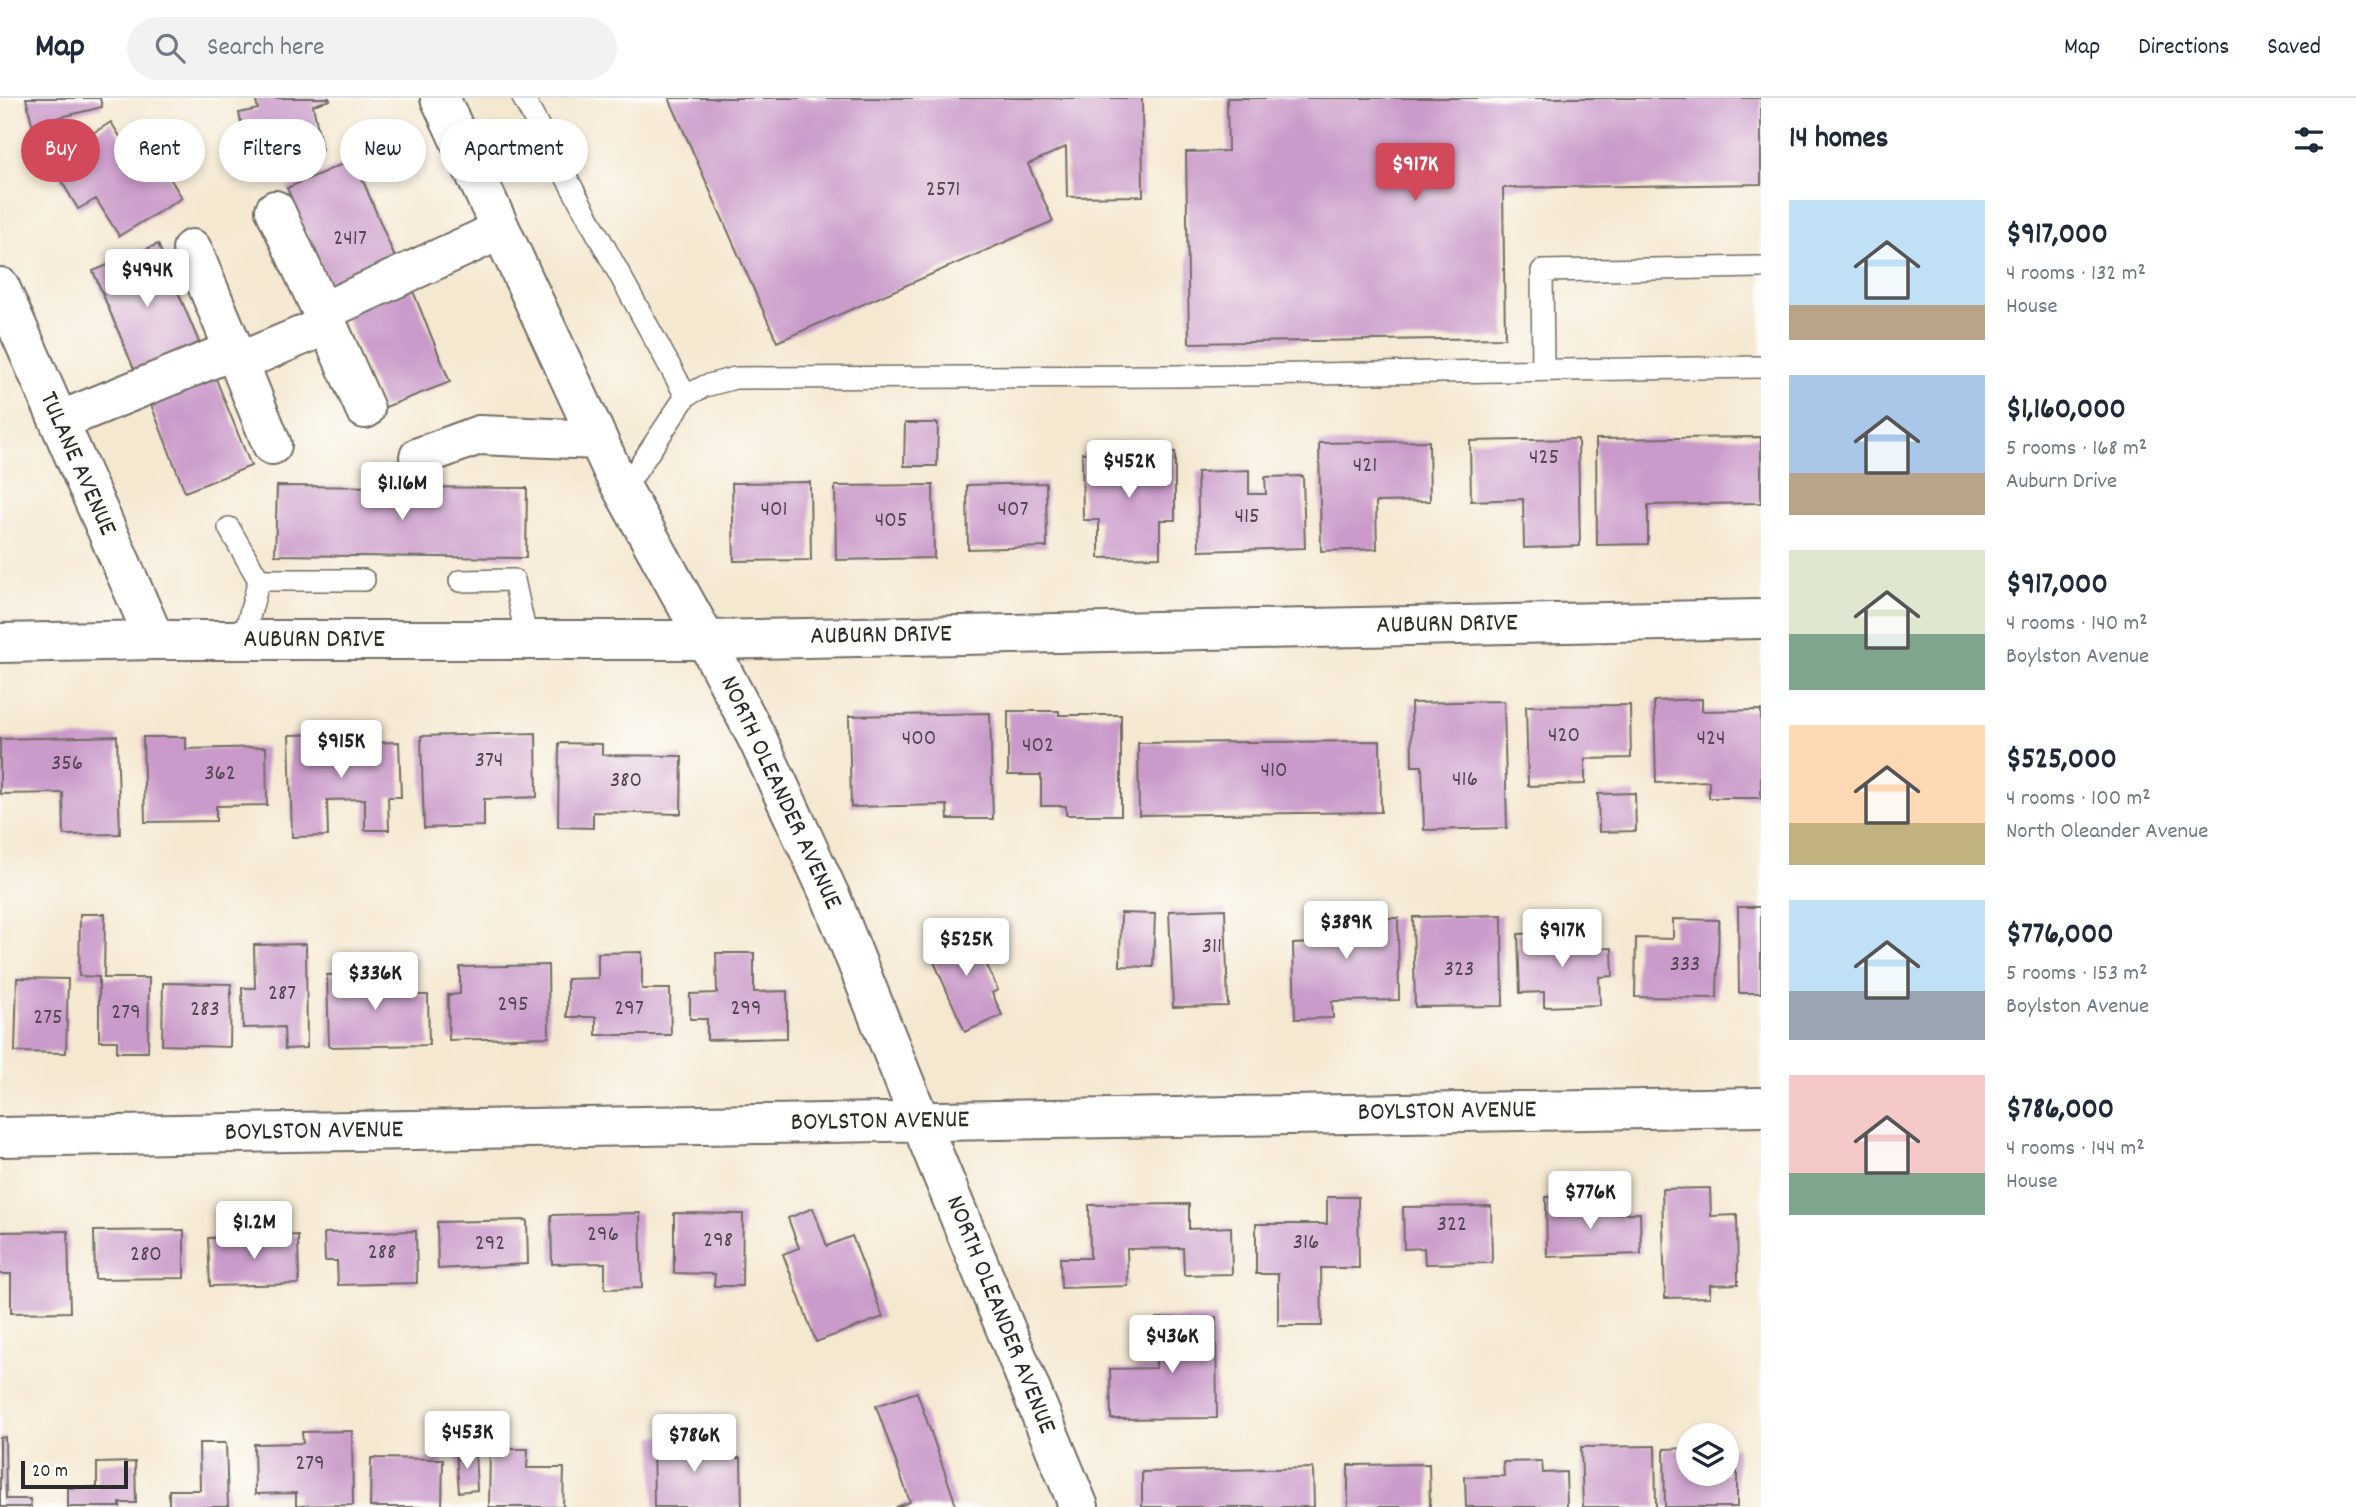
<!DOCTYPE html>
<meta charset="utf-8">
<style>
body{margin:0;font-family:Dekko,sans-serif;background:#f2f2f3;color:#1f2937;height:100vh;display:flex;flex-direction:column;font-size:26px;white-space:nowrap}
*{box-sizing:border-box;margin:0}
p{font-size:23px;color:#747a83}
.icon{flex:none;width:38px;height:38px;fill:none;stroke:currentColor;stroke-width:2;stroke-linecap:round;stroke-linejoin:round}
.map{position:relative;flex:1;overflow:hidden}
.side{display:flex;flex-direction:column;background:#fff;width:595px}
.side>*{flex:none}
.guide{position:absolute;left:21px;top:21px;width:665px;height:63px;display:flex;gap:14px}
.buttons{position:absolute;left:1676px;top:1325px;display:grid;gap:14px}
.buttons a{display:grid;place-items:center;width:63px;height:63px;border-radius:50%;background:#fff;box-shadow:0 4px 10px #0003;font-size:35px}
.scale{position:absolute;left:21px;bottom:18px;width:107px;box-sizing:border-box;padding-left:7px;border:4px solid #2b2b2b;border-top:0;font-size:19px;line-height:24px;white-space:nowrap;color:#2b2b2b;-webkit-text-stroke:5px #fdfcf7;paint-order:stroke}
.price{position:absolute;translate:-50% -60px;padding:0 16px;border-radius:7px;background:#fff;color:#222;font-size:23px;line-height:46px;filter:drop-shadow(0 2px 4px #0008)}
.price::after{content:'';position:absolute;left:50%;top:42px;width:21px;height:16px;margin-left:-10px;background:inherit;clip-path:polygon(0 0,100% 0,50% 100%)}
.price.current{background:#d1495b;color:#fff}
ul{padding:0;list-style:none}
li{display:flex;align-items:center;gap:21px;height:175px;padding:0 28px}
li span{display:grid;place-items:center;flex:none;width:196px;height:140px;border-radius:0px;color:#555}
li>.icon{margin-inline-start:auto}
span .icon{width:84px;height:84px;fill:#fffc;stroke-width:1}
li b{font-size:30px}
h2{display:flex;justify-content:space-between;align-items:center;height:84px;padding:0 28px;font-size:30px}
.chip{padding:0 24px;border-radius:32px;background:#fff;box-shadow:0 4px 10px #0003;font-size:24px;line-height:63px}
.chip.current{background:#d1495b;color:#fff}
header{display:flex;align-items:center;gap:42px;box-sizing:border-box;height:98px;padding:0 35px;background:#fff;border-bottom:2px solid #e0e1e3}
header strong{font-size:33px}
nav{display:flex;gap:38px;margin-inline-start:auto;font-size:24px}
.search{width:490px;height:63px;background:#f2f2f3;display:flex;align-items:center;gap:18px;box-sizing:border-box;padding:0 24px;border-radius:38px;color:#747a83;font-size:26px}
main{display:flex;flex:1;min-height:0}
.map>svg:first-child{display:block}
.building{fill:#ca9bca}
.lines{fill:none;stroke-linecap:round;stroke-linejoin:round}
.lane-casing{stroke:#726d65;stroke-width:24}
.street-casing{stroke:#726d65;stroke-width:42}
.lane{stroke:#fff;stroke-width:21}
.street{stroke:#fff;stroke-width:38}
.labels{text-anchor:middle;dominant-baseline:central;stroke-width:5;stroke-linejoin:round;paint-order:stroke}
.number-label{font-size:23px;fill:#534753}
.street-label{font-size:26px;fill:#2b2b2b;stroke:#fdfcf7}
</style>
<header>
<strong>Map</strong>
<div class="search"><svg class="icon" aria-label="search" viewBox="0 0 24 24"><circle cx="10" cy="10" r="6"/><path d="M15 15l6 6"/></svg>Search here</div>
<nav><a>Map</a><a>Directions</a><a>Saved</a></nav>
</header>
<main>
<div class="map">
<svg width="1761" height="1409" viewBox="0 0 1761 1409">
<rect width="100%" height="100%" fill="#fdfcf7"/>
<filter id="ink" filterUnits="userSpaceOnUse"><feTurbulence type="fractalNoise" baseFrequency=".0143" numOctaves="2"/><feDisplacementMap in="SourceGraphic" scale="14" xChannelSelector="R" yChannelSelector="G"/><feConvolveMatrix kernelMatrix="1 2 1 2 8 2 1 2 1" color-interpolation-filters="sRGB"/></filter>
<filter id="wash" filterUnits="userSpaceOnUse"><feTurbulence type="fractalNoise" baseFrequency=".00686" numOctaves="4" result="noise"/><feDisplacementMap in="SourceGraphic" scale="28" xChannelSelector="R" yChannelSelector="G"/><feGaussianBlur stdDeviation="1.57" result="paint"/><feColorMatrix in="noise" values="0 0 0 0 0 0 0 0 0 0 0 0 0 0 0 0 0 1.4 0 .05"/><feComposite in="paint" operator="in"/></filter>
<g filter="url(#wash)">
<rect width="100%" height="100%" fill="#f5e8d1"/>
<g id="blocks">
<!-- building -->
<path class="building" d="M26,0H100L102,9L32,26Z
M255,0H329L330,2L313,7L322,52L250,67L239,15L258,11Z
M669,0H1142L1143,98L1067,99L1066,49L1028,66L1053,123L777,244Z
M1227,0H1761V86L1503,90L1505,240L1189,245L1186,54L1228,53Z
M111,24L135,63L153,52L182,100L119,138L96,101L78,111L49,62Z
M354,61L396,162L330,190L287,90Z
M158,146L201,249L136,276L93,173Z
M408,181L450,284L383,310L342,208Z
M210,266L251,368L185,394L145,291Z
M905,325H938L937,368H904Z
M1761,339V405L1648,407V446L1597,447L1596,341Z
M1578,341L1580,448L1524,450L1523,401L1471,403L1470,343Z
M1429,343L1430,403L1376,404L1377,451L1321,453L1319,345Z
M1175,354V422H1160V459L1099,460V422H1083L1082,355Z
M1249,372V396H1266L1265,379L1303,378L1305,450L1199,453L1197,374Z
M810,384L811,462L734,463L732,385Z
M1046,385L1047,449L968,451L967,387Z
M933,387L934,460L836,462L835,388Z
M277,388L527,390L526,460L275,457Z
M1702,601V613L1761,612V700H1709V683L1656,685L1654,603Z
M1504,603L1507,730L1424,732L1422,668H1412L1411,605Z
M1630,607L1631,660L1585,661V686L1528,688L1526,608Z
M1008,613H1059V617H1121V717H1066V708H1041V677H1008Z
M990,615L993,721H948L947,707L851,709L849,618Z
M536,635L537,699L484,701V728L424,730L421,638Z
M336,636L337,646L399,644L401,699H388L389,732H365V701L327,702L328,738L292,739L289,637Z
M117,638L120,736L64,737L63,695L0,696V641Z
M143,639H186V651L266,649L267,707L216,708V723L145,724Z
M1380,643L1381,714L1139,717L1138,645Z
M559,645L602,646V657L682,658L681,716L593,714V730L558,729Z
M1635,695L1636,733L1599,734L1598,696Z
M1374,808V820H1398L1399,902L1332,903L1333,920L1295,921L1293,846L1314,845L1313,809Z
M1738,809H1761V895H1739Z
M1225,811L1228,908L1173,909L1169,813Z
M1121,815L1155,816L1153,869L1120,868Z
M80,816H105L104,880H149L148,954H117V943H99V879L79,878Z
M1502,817L1503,908L1415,909L1413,819Z
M1673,821L1719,822L1717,900L1635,899L1636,840L1673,841Z
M970,829L998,892L992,895L1002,917L965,934L927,848Z
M1580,834L1581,851L1612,850L1613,878L1599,879L1600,907L1544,909V894L1520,895L1518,836Z
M306,846L307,950L285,951L284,929L243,930L242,890H255L254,847Z
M642,854V891H670L671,937H596V919H567V881L598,880V855Z
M716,855H754V894L787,893V940L707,942V921H690V896L717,895Z
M548,867L549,939L449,942L448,897L460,896V869Z
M398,875L399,897H428L429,947L329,949L327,877Z
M17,880L68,881L66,955L15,954Z
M163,885L231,886L230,949L162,947Z
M1710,1090L1711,1118L1737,1117L1738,1186L1710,1187V1199L1665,1200L1662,1091Z
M1327,1099H1358L1359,1170H1321L1322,1228H1278V1176H1256V1126H1327Z
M1546,1099H1574V1116L1640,1115L1641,1156L1547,1159Z
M1189,1106V1131L1231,1129L1232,1176L1184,1177L1183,1150L1127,1151L1128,1188L1061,1190L1060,1160H1090L1089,1107Z
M1491,1108L1492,1165L1425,1166L1424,1150L1404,1151L1403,1109Z
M813,1110L827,1148L852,1138L883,1219L816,1244L783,1156L799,1150L788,1120Z
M640,1115L642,1190L605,1191V1165L552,1166L551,1117Z
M674,1115L743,1116L742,1188H714L715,1176L674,1175Z
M527,1122L528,1166L438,1171L437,1124Z
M184,1132V1180L95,1181L94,1133Z
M68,1133L70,1214L11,1215V1176H0V1134Z
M416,1133L417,1185L338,1187L337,1163H325L324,1135Z
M298,1137L299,1186L210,1188L208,1140Z
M1216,1219L1217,1320L1111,1321L1110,1271L1156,1270V1220Z
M917,1294L953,1398L956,1409H896L910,1404L876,1308Z
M352,1333L353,1407L296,1408V1395L255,1396L254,1346L303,1345L302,1334Z
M714,1336L715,1360H741L742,1409H654L653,1338Z
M5,1339L6,1401H30L31,1409H0V1340Z
M199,1345H226L228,1409H169V1392H200Z
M1655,1348L1656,1409H1583L1581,1349Z
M1737,1349V1409H1665L1664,1351L1689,1350V1376H1727V1350Z
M490,1351H528L527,1370H564L563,1409H489Z
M475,1352L477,1392L459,1394L456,1354Z
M371,1360L443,1361L442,1409H370Z
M1542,1363L1543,1375L1566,1374L1567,1409H1466L1465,1379L1504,1378L1503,1364Z
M135,1364L136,1405H120V1409H68V1390L97,1389V1365Z
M1429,1366L1430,1409H1348V1367Z
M1313,1370L1314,1409H1142V1374Z"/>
</g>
</g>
<g filter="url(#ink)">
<use href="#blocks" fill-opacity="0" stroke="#726d65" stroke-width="2"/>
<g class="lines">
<!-- lane casing -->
<g class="lane-casing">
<path id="lane" d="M523,0L686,298
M1543,272L1542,173L1761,169
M623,393L686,298L705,288L735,280L1176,278L1761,269
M229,430L259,482
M460,483L514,482L527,542
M243,542L259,482H364"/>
</g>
<!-- street casing -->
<g class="street-casing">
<path id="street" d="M440,0L613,374L706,542L758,642L832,802L920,1023L1079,1409
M275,112L322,214L501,132
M0,189L155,542
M322,214L365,311
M234,252L272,347
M239,264L327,227
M59,323L234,252L192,151
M419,359L479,337L598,342
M0,545L155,542H706L1761,521
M0,1039L1761,1009"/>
</g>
<!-- lane -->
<use href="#lane" class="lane"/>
<!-- street -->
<use href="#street" class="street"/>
</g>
</g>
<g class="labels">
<!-- number labels -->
<g class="number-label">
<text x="943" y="92">2571</text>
<text x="350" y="141">2417</text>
<text x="1544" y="360">425</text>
<text x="1365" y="368">421</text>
<text x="774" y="412">401</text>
<text x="1013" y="412">407</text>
<text x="1247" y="419">415</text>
<text x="891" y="423">405</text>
<text x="1564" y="638">420</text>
<text x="919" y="641">400</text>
<text x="1711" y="641">424</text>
<text x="1038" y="648">402</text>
<text x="489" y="663">374</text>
<text x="67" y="666">356</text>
<text x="1274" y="673">410</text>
<text x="220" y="676">362</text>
<text x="1465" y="682">416</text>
<text x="626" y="683">380</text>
<text x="1212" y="849">311</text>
<text x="1685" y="867">333</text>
<text x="1459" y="872">323</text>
<text x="282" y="896">287</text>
<text x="513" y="907">295</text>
<text x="629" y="911">297</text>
<text x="746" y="911">299</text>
<text x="205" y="912">283</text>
<text x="126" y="915">279</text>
<text x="48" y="920">275</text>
<text x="1452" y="1127">322</text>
<text x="603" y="1137">296</text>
<text x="718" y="1143">298</text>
<text x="1306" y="1145">316</text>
<text x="490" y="1146">292</text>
<text x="382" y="1155">288</text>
<text x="146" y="1157">280</text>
<text x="310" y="1366">279</text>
</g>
<!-- street labels -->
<g class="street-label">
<text transform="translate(77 366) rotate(66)">TULANE AVENUE</text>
<text transform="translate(1447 527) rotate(-1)">AUBURN DRIVE</text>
<text transform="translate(881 538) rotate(-1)">AUBURN DRIVE</text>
<text x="314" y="542">AUBURN DRIVE</text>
<text transform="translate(780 695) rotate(65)">NORTH OLEANDER AVENUE</text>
<text transform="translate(1447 1014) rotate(-1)">BOYLSTON AVENUE</text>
<text transform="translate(880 1024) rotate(-1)">BOYLSTON AVENUE</text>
<text transform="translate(314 1034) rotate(-1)">BOYLSTON AVENUE</text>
<text transform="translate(1000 1217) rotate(68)">NORTH OLEANDER AVENUE</text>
</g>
</g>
</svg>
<div class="buttons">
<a><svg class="icon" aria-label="layers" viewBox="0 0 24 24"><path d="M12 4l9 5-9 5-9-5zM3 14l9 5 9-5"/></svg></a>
</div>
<div class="scale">20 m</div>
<b class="price current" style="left:1415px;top:105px">$917K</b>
<b class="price" style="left:147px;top:211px">$494K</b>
<b class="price" style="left:1129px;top:402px">$452K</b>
<b class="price" style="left:402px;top:424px">$1.16M</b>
<b class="price" style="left:341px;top:682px">$915K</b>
<b class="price" style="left:1346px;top:863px">$389K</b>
<b class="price" style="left:1562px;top:871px">$917K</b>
<b class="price" style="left:966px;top:880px">$525K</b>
<b class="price" style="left:375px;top:914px">$336K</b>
<b class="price" style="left:1590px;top:1133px">$776K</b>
<b class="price" style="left:254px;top:1163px">$1.2M</b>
<b class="price" style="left:1172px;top:1277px">$436K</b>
<b class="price" style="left:467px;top:1373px">$453K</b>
<b class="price" style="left:694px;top:1376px">$786K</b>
<div class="guide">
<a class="chip current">Buy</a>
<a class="chip">Rent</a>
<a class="chip">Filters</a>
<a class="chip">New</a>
<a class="chip">Apartment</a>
</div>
</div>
<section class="side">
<h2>14 homes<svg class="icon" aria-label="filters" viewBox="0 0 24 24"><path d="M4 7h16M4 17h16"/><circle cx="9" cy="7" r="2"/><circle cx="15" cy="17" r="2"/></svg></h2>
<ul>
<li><span style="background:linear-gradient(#bfe0f5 75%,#b9a48a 0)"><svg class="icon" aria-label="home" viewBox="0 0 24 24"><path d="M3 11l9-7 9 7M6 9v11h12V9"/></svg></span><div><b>$917,000</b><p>4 rooms · 132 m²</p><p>House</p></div></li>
<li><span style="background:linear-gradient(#a9c7e8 70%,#b9a48a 0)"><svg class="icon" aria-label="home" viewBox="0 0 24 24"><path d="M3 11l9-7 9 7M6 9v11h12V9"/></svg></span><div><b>$1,160,000</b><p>5 rooms · 168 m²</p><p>Auburn Drive</p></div></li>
<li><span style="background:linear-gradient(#dfe7d0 60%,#7fa58c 0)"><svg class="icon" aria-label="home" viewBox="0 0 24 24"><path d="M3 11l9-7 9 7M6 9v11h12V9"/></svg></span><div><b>$917,000</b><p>4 rooms · 140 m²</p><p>Boylston Avenue</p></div></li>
<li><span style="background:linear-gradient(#ffd9b3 70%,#c2b280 0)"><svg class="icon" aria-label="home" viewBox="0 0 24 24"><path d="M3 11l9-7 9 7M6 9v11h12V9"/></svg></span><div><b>$525,000</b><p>4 rooms · 100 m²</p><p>North Oleander Avenue</p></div></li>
<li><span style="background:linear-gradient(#bfe0f5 65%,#9aa5b1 0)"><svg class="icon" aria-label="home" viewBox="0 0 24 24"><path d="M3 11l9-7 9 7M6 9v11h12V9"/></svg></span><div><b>$776,000</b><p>5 rooms · 153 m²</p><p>Boylston Avenue</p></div></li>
<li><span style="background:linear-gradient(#f6c9c9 70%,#7fa58c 0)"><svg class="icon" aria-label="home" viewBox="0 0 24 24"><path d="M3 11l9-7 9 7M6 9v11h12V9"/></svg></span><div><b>$786,000</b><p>4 rooms · 144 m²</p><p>House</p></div></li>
</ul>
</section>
</main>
